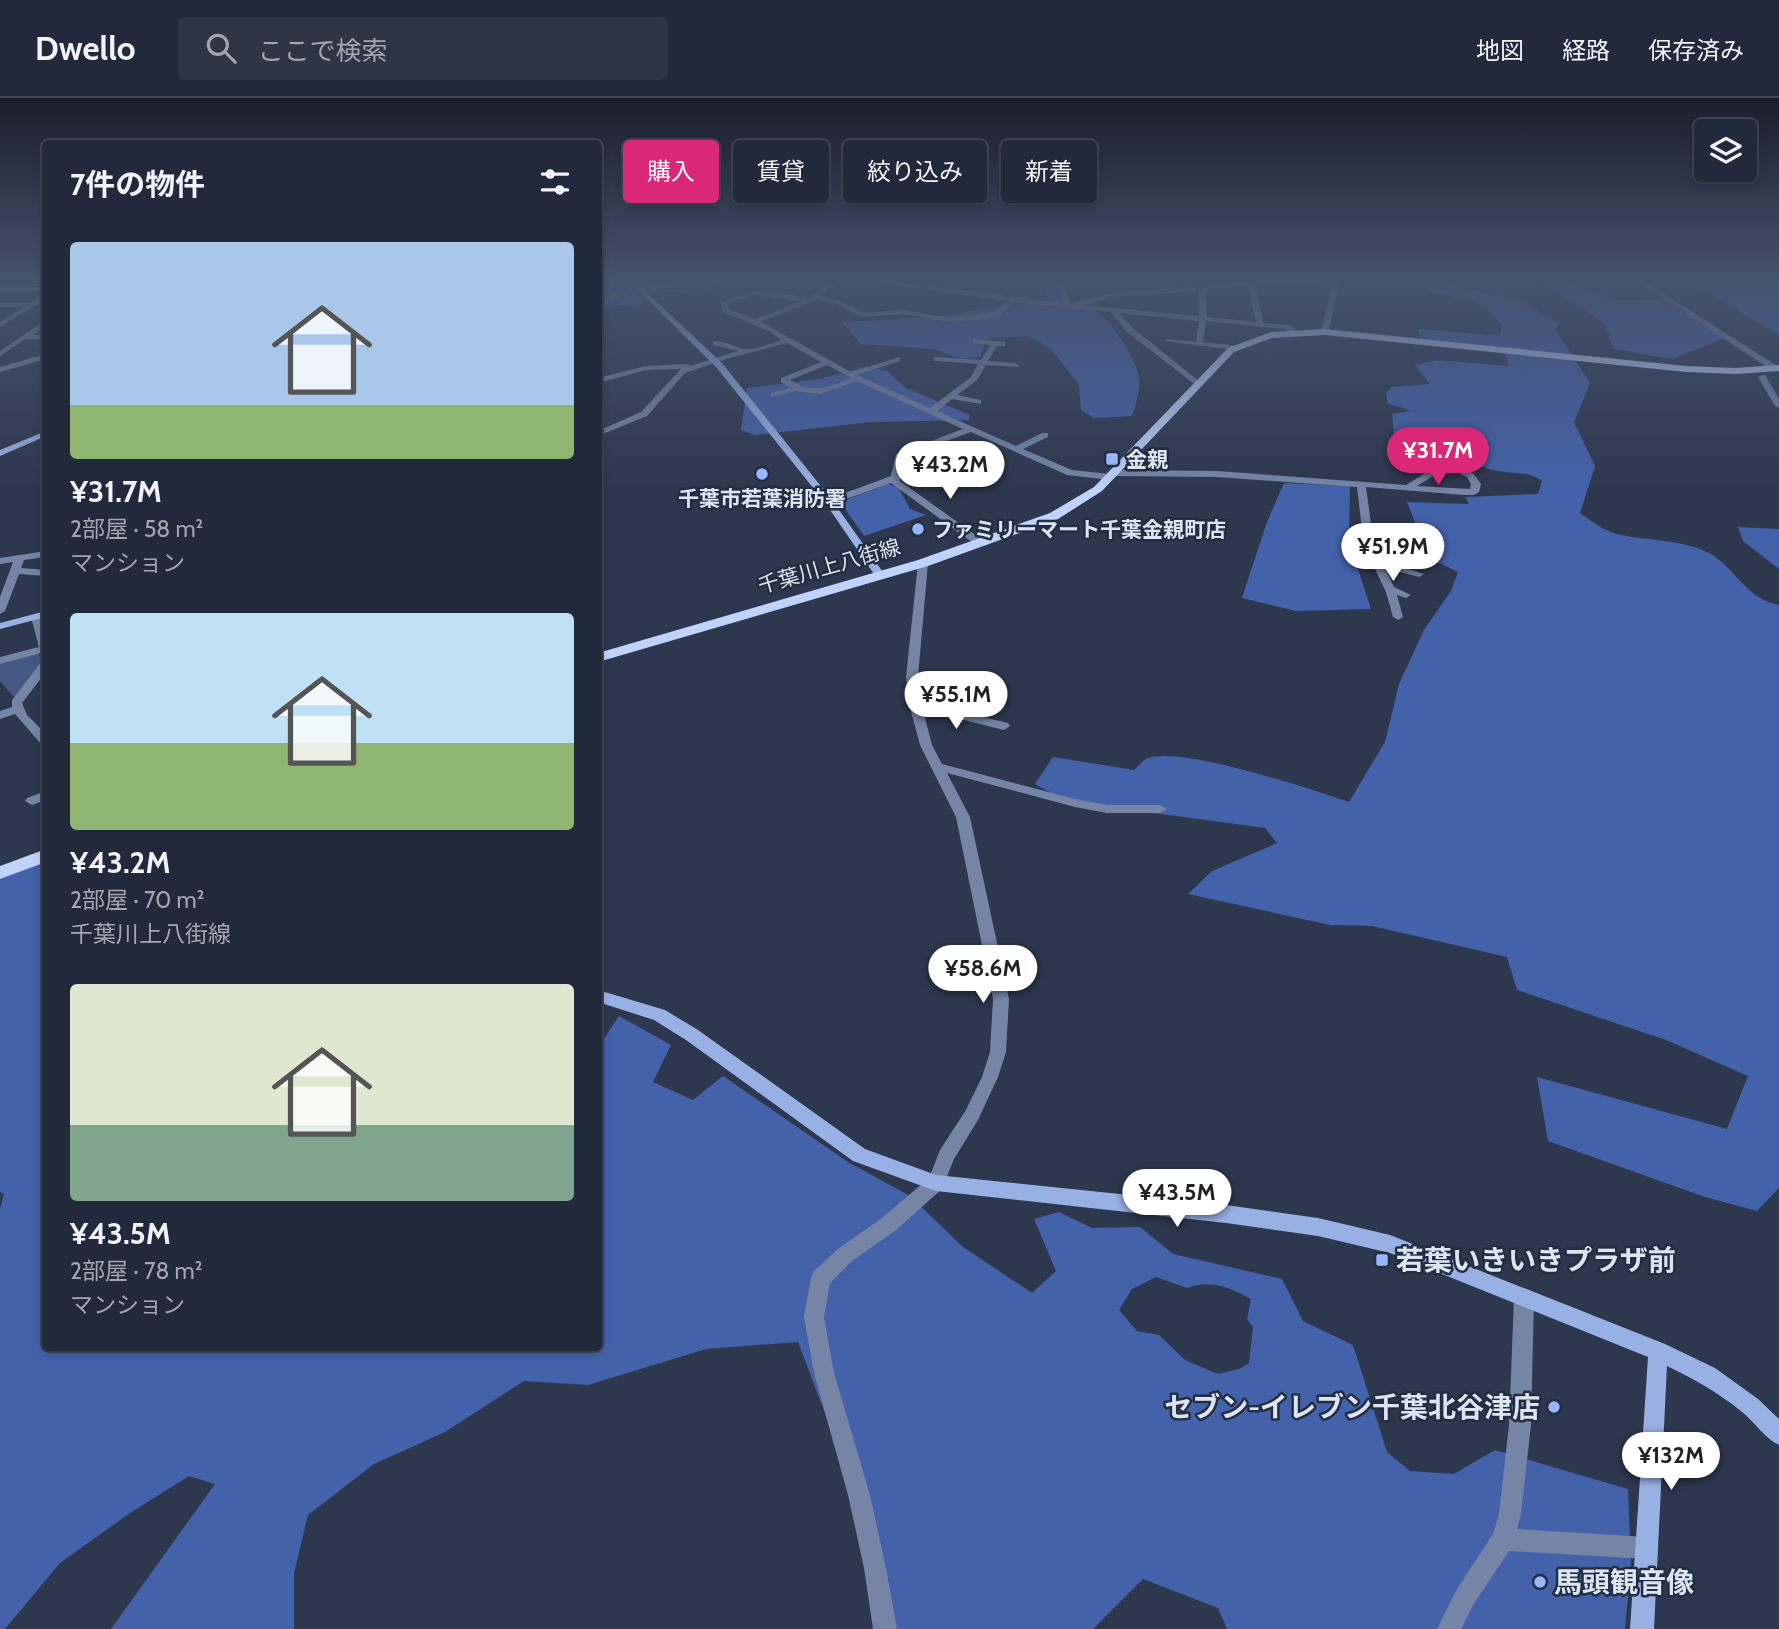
<!DOCTYPE html>
<html lang="ja">
<meta charset="utf-8">
<style>
body{margin:0;font-family:Cabin,"Noto Sans JP",sans-serif;background:#2e3545;color:#f1f3f6;height:100vh;display:flex;flex-direction:column;font-size:26px;white-space:nowrap}
*{box-sizing:border-box;margin:0}
p{font-size:23px;color:#a2a6af}
.icon{flex:none;width:38px;height:38px;fill:none;stroke:currentColor;stroke-width:2;stroke-linecap:round;stroke-linejoin:round}
.map{position:relative;flex:1;overflow:hidden}
.details{position:absolute;left:42px;top:42px;width:560px;height:1211px;display:flex;flex-direction:column;background:#22293a;border-radius:7px;box-shadow:0 4px 10px #0003,0 0 0 2px #3f4554}
.details>*{flex:none}
.top-card{position:absolute;left:623px;top:42px;width:665px;height:63px;display:flex;gap:14px}
.controls{position:absolute;left:1694px;top:21px;display:grid;gap:14px}
.controls a{display:grid;place-items:center;width:63px;height:63px;border-radius:7px;background:#22293a;box-shadow:0 4px 10px #0003,0 0 0 2px #3f4554;font-size:35px}
.price{position:absolute;translate:-50% -60px;padding:0 16px;border-radius:24px;background:#fff;color:#222;font-size:23px;line-height:46px;filter:drop-shadow(0 2px 4px #0008)}
.price::after{content:'';position:absolute;left:50%;top:42px;width:21px;height:16px;margin-left:-10px;background:inherit;clip-path:polygon(0 0,100% 0,50% 100%)}
.price.on{background:#db2777;color:#fff}
ul{padding:0;list-style:none}
li{display:grid;align-content:center;gap:14px;height:371px;padding:0 28px}
li span{display:grid;place-items:center;height:217px;border-radius:7px;color:#555}
li>.icon{margin-inline-start:auto}
span .icon{width:126px;height:126px;fill:#fffc;stroke-width:1}
li b{font-size:30px}
h2{display:flex;justify-content:space-between;align-items:center;height:84px;padding:0 28px;font-size:30px}
.tag{padding:0 24px;border-radius:7px;background:#22293a;box-shadow:0 4px 10px #0003,0 0 0 2px #3f4554;font-size:24px;line-height:63px}
.tag.on{background:#db2777;color:#fff}
header{display:flex;align-items:center;gap:42px;box-sizing:border-box;height:98px;padding:0 35px;background:#22293a;border-bottom:2px solid #3f4554}
header strong{font-size:33px}
nav{display:flex;gap:38px;margin-inline-start:auto;font-size:24px}
.search{width:490px;height:63px;background:#2e3545;display:flex;align-items:center;gap:18px;box-sizing:border-box;padding:0 24px;border-radius:7px;color:#a2a6af;font-size:26px}
.map>svg:first-child{display:block}
.green{fill:#445886}
.forest{fill:#4462aa;fill-rule:evenodd}
.lines{fill:none;stroke-linecap:round;stroke-linejoin:round}
.street{fill:#7685a6;fill-rule:evenodd}
.secondary{fill:#98b1e5;fill-rule:evenodd}
.primary{fill:#bfd3fc;fill-rule:evenodd}
.poi-dot{fill:#96b6fd;stroke:#232d43;stroke-width:2.5}
.labels{text-anchor:middle;dominant-baseline:central;stroke-width:5;stroke-linejoin:round;paint-order:stroke}
.far-poi-label{font-size:21px;font-weight:bold;fill:#dde4f2;stroke:#232d43;text-anchor:start}
.far-street-label{font-size:21px;fill:#dde4f2;stroke:#232d43}
.near-poi-label{font-size:28px;font-weight:bold;fill:#dde4f2;stroke:#232d43;text-anchor:start}
</style>
<header>
<strong>Dwello</strong>
<div class="search"><svg class="icon" aria-label="search" viewBox="0 0 24 24"><circle cx="10" cy="10" r="6"/><path d="M15 15l6 6"/></svg>ここで検索</div>
<nav><a>地図</a><a>経路</a><a>保存済み</a></nav>
</header>
<div class="map">
<svg width="1779" height="1531" viewBox="0 0 1779 1531">
<rect width="100%" height="100%" fill="#2d374e"/>
<!-- green -->
<path class="green" d="M34,556H39L42,565L14,599L0,583V566Z"/>
<!-- forest -->
<path class="forest" d="M599,179H642L654,186H661L682,179L748,180L688,195L651,194L640,208L600,206L608,198L599,195Z
M1032,179H1051L1057,183L1061,202C1074,204 1087,207 1098,215C1113,227 1137,261 1139,280C1140,293 1136,306 1132,318L1094,320L1081,312L1079,287L1051,251L1029,238L987,240L980,259L961,261L934,251L861,246L842,224L932,219L1050,202L1039,182Z
M1385,179H1433L1460,190L1517,201L1558,225L1556,233L1590,285L1574,324L1595,368L1580,415C1591,423 1604,433 1617,436C1646,443 1680,441 1707,454C1735,468 1745,501 1779,507V1090L1757,1113L1705,1099L1548,1043L1537,979L1727,1031L1748,978L1666,942L1517,892L1507,859L1372,828L1330,827L1188,796L1212,773L1277,745L1265,730L1065,703L1035,686L1053,659L1134,672C1138,669 1142,663 1146,661C1177,646 1313,692 1349,704L1385,644L1399,586L1424,532L1451,493L1458,474L1429,460L1407,404L1469,406L1465,399L1538,396L1542,383C1529,374 1520,376 1505,374C1486,372 1467,363 1451,354L1411,364L1397,362L1392,316L1411,313L1388,305L1386,295L1391,289L1430,286L1415,267L1437,262L1509,268L1503,249L1420,240L1418,231L1500,238L1502,227L1478,204L1428,194L1430,188L1413,182L1392,184Z
M1512,179H1565L1566,185L1617,202L1661,201L1725,240L1672,261L1613,251L1606,226L1548,190Z
M1638,179H1779V237L1703,192L1678,180Z
M868,268L887,273L906,290L970,317L969,322L871,324L755,337L741,332L747,290L819,281Z
M1284,385L1350,388L1349,443L1371,511L1296,513L1242,500L1267,424Z
M888,386L898,389L910,411L926,417L864,438L840,404Z
M1738,429L1779,431V471L1743,443Z
M45,761L46,1250H598L599,948L619,918L671,947L653,984L693,1002L723,978L848,1064L910,1098L963,1149L1032,1195L1056,1173L1034,1121L1059,1114L1092,1130L1140,1129L1173,1156L1282,1181L1303,1223L1353,1247L1387,1354L1410,1373L1454,1376L1495,1352L1628,1391L1631,1465L1625,1531H1227L1218,1510L1143,1481L1093,1531H892L851,1384L798,1244L706,1251L588,1287L524,1283L445,1334L374,1366L308,1417L294,1475V1531H111L215,1386L189,1378L130,1415L60,1465L5,1531H0V1111L4,1096L0,1094V778ZM1156,1179L1187,1190C1210,1181 1230,1189 1251,1201L1247,1221L1253,1229L1249,1265L1239,1271L1218,1276L1185,1262L1159,1237L1137,1233L1119,1212L1132,1191Z"/>
<g class="lines">
<!-- street -->
<path class="street" d="M598,179H622L598,182Z
M841,179H860L1063,205L1054,179H1060L1070,205L1114,195L1251,183H1319L1342,179L1337,182L1338,188L1329,234L1325,236L1321,234L1332,188L1330,184L1319,187H1255L1263,225L1289,227L1299,234L1295,236L1284,231L1206,223L1203,244L1238,248L1239,250L1235,252L1164,243L1168,241L1196,244L1199,223L1119,215L1133,230L1200,284V288H1197L1127,234L1111,214L1015,204L999,218L976,222L945,223L904,216L863,219L836,206L817,201L761,224L851,274L900,259V263L857,277L930,310L971,279L978,266L937,263H934V259L981,262L990,247L973,245V241L1005,244V248H997L988,263L1015,265L1019,267L1018,269L986,267L977,282L957,297L981,302V306L952,301L937,313L1016,348L1042,335H1048V339L1023,351L1072,372L1110,376L1111,373L1114,372L1217,373L1406,387L1432,371L1450,365L1473,375L1481,386L1479,394L1474,397H1464L1366,389L1374,448L1381,462L1424,476L1419,479L1385,470L1394,489L1411,497L1406,500L1397,497L1403,519L1398,522L1393,519L1386,494L1364,448L1357,389L1217,379L1114,378L1113,381L1110,382L1067,377L971,334L903,359L900,383L984,443V447H976L891,385L832,406H826V402L891,378L896,356L963,331L857,283L820,296L796,293L771,299V295L790,290L781,284V280L821,264L787,245L726,261L685,275L647,318L598,338V333L641,314L681,271L646,272L598,285V280L646,268L686,266L690,268L738,253L713,247V243C726,242 736,251 747,251C758,251 772,245 782,242L767,232L723,214L721,204L754,193L810,199L824,189L844,181ZM852,182L1007,203L994,214L976,218L945,219L904,212L864,215L840,203L822,198L828,191ZM1248,187L1256,224L1207,219L1205,193ZM1198,193L1199,218L1082,207L1114,199ZM754,197L803,203L755,221L729,211L728,205ZM827,267L851,280C829,289 811,297 790,282ZM1450,371L1467,379L1471,386L1470,391L1417,388L1438,375Z
M1630,179H1638L1779,269V272L1773,273Z
M639,189L641,192L610,202L598,217C598,196 622,194 639,189Z
M46,196V201L0,229V224L23,209H0V205H30Z
M46,222V228L33,237H46V241H26L0,258V253Z
M46,256V261L0,274V269Z
M1762,277H1765L1779,301V310L1775,308L1758,279Z
M46,453V459L24,462L21,470L46,472V478L19,476L5,513L0,516V499L13,464L0,466V460Z
M923,462L928,465L918,579L921,604L1008,625L1010,628L1004,632L923,612L932,647L942,666L1075,701L1107,707H1160L1167,711L1160,715H1107L1075,709L947,675L970,719L1009,901L1006,954L998,979L978,1022L954,1061L942,1091L896,1132L852,1163L830,1185L824,1219L834,1275L870,1397L886,1470L897,1531H873L864,1470L848,1397L814,1275L804,1219L811,1180L814,1173L838,1151L882,1120L929,1080L940,1052L966,1012L982,979L990,954L993,901L956,719L920,647L909,606L906,579L918,465Z
M36,516L41,519L46,533V557L41,555L0,566V559L39,549L31,519Z
M46,562V574L22,605L27,617L46,636V648L42,647L15,616L0,621V613L12,609V602L42,563Z
M46,693V702L32,707L25,703L27,700Z
M1524,1190L1531,1193L1534,1200L1531,1327L1521,1416L1517,1431L1647,1439L1655,1442L1658,1450L1655,1458L1647,1461L1509,1453L1473,1507L1461,1531H1437L1457,1491L1493,1436L1499,1416L1509,1327L1514,1200L1517,1193Z"/>
<!-- secondary -->
<path class="secondary" d="M618,179H626L647,195L722,265L832,402L885,477L884,479H876L826,406L716,269L643,197Z
M0,189H46V193H0Z
M46,333V338L0,358V352Z
M46,513V519L0,531V525Z
M598,892L665,912L698,932L865,1051L936,1077L1226,1107L1318,1120L1390,1137L1665,1246L1715,1270L1758,1301L1779,1321V1347C1764,1340 1755,1324 1742,1314C1719,1295 1694,1281 1667,1268L1654,1531H1630L1648,1259L1390,1155L1318,1138L1226,1125L936,1093L853,1063L686,942L654,922L598,904Z"/>
<!-- primary -->
<path class="primary" d="M1325,231L1686,268L1735,270L1779,267V273L1735,276L1686,274L1325,237L1272,240L1234,254L1102,393L1058,421L928,468L598,564V555L918,462L1050,415L1094,389L1228,250L1271,234Z
M46,751V764L0,781V768Z"/>
</g>
<!-- sky -->
<linearGradient id="sky" x2="0" y2="1"><stop stop-color="#191e2b"/><stop offset="0.46" stop-color="#46536e"/><stop offset="1" stop-color="#46536e" stop-opacity="0"/></linearGradient>
<rect width="1779" height="393" fill="url(#sky)"/>
<!-- markers -->
<g class="poi-dot">
<rect x="1105" y="354" width="14" height="14" rx="3.5"/>
<circle cx="762" cy="376" r="7"/>
<circle cx="918" cy="431" r="7"/>
<rect x="1375" y="1155" width="14" height="14" rx="3.5"/>
<circle cx="1554" cy="1309" r="7"/>
<circle cx="1540" cy="1484" r="7"/>
</g>
<g class="labels">
<!-- far-poi labels -->
<g class="far-poi-label">
<text x="1126" y="361">金親</text>
<text x="762" y="400" text-anchor="middle">千葉市若葉消防署</text>
<text x="932" y="431">ファミリーマート千葉金親町店</text>
</g>
<!-- far-street labels -->
<g class="far-street-label">
<text transform="translate(829 468) rotate(-16)">千葉川上八街線</text>
</g>
<!-- near-poi labels -->
<g class="near-poi-label">
<text x="1396" y="1162">若葉いきいきプラザ前</text>
<text x="1540" y="1309" text-anchor="end">セブン-イレブン千葉北谷津店</text>
<text x="1554" y="1484">馬頭観音像</text>
</g>
</g>
</svg>
<div class="controls">
<a><svg class="icon" aria-label="layers" viewBox="0 0 24 24"><path d="M12 4l9 5-9 5-9-5zM3 14l9 5 9-5"/></svg></a>
</div>
<b class="price on" style="left:1438px;top:389px">¥31.7M</b>
<b class="price" style="left:950px;top:403px">¥43.2M</b>
<b class="price" style="left:1393px;top:485px">¥51.9M</b>
<b class="price" style="left:956px;top:633px">¥55.1M</b>
<b class="price" style="left:983px;top:907px">¥58.6M</b>
<b class="price" style="left:1177px;top:1131px">¥43.5M</b>
<b class="price" style="left:1671px;top:1394px">¥132M</b>
<div class="top-card">
<a class="tag on">購入</a>
<a class="tag">賃貸</a>
<a class="tag">絞り込み</a>
<a class="tag">新着</a>
</div>
<section class="details">
<h2>7件の物件<svg class="icon" aria-label="filters" viewBox="0 0 24 24"><path d="M4 7h16M4 17h16"/><circle cx="9" cy="7" r="2"/><circle cx="15" cy="17" r="2"/></svg></h2>
<ul>
<li><span style="background:linear-gradient(#a9c7e8 75%,#8fb573 0)"><svg class="icon" aria-label="home" viewBox="0 0 24 24"><path d="M3 11l9-7 9 7M6 9v11h12V9"/></svg></span><div><b>¥31.7M</b><p>2部屋 · 58 m²</p><p>マンション</p></div></li>
<li><span style="background:linear-gradient(#bfe0f5 60%,#8fb573 0)"><svg class="icon" aria-label="home" viewBox="0 0 24 24"><path d="M3 11l9-7 9 7M6 9v11h12V9"/></svg></span><div><b>¥43.2M</b><p>2部屋 · 70 m²</p><p>千葉川上八街線</p></div></li>
<li><span style="background:linear-gradient(#dfe7d0 65%,#7fa58c 0)"><svg class="icon" aria-label="home" viewBox="0 0 24 24"><path d="M3 11l9-7 9 7M6 9v11h12V9"/></svg></span><div><b>¥43.5M</b><p>2部屋 · 78 m²</p><p>マンション</p></div></li>
</ul>
</section>
</div>
